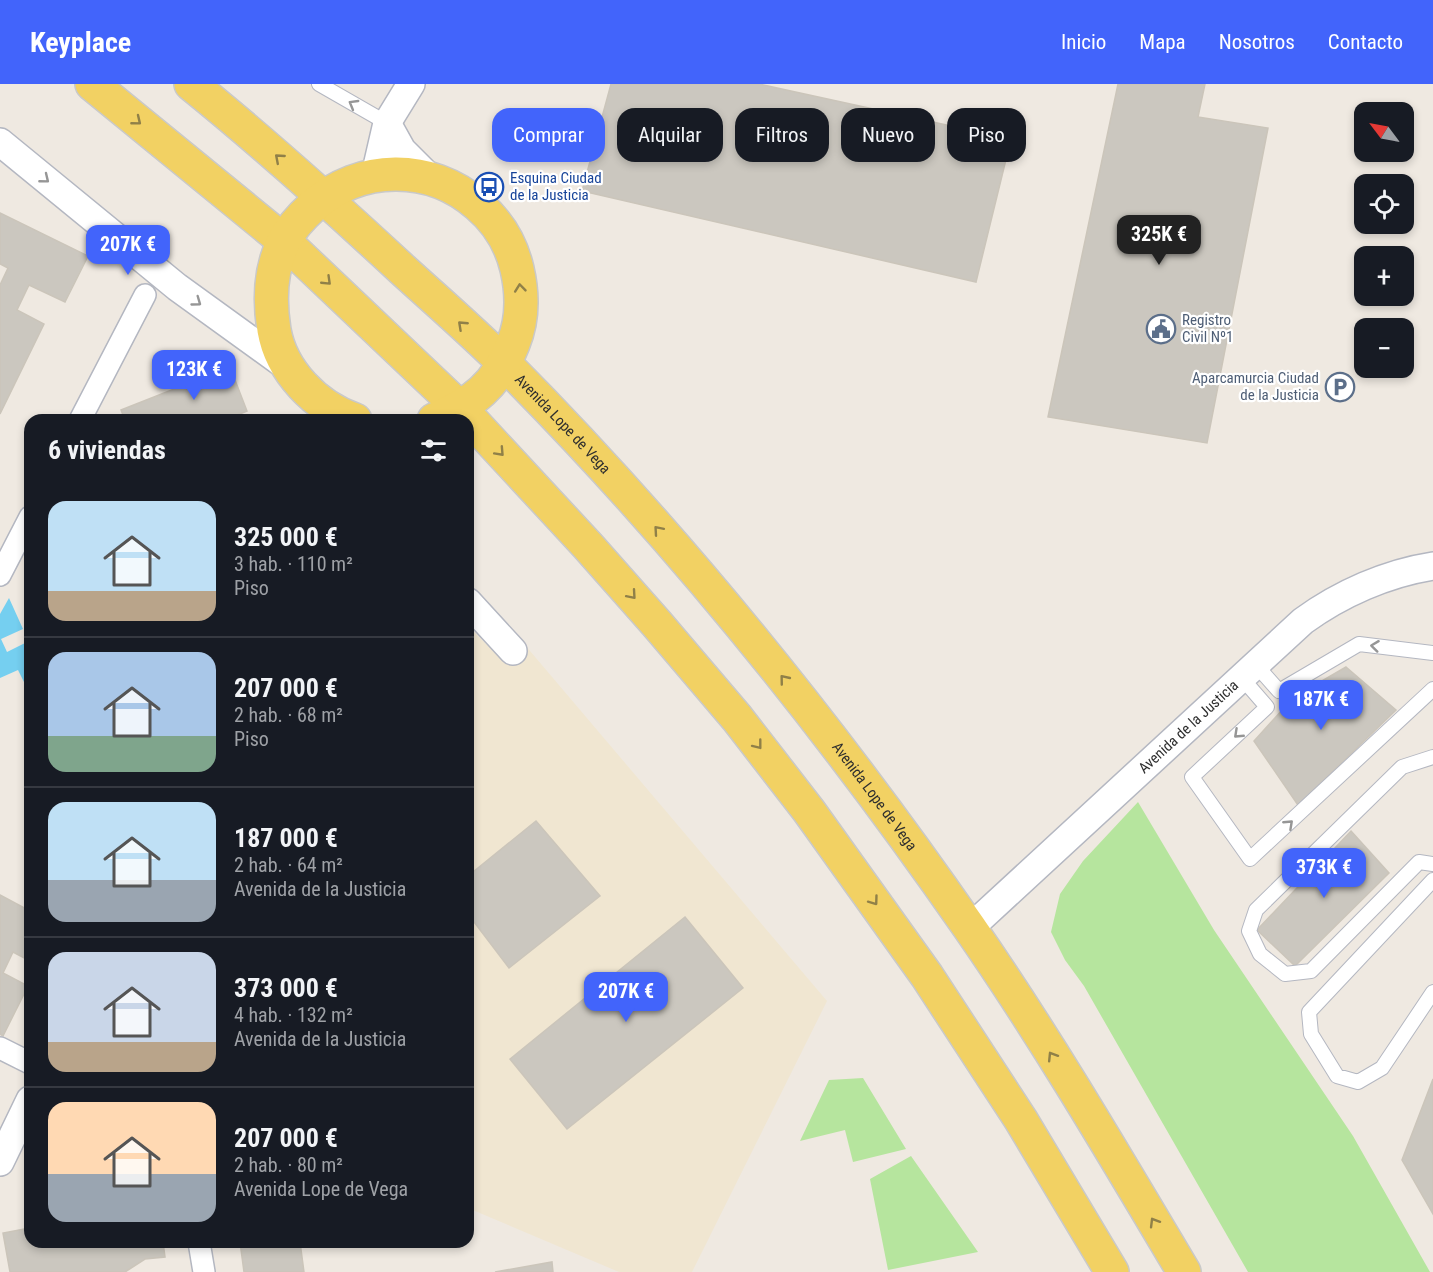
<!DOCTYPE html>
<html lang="es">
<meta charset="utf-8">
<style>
body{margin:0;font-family:"Roboto Condensed",sans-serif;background:#20242c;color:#f1f3f6;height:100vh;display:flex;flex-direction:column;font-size:22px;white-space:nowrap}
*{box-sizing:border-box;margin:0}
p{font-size:20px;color:#9ea1a6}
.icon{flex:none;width:33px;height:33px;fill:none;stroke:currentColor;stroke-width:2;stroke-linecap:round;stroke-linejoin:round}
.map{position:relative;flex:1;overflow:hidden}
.panel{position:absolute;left:24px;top:330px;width:450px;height:834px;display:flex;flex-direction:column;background:#171b24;border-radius:18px;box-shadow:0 3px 9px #0003}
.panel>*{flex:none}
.hud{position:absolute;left:492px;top:24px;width:570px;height:54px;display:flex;gap:12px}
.needle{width:39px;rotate:302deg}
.buttons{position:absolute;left:1354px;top:18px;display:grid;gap:12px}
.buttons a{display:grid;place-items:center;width:60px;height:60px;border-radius:12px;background:#171b24;box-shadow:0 3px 9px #0003;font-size:30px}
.price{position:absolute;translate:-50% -51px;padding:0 14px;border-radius:12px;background:#4264fb;color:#fff;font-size:20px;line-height:39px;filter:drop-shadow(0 2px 3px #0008)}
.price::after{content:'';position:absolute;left:50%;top:36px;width:18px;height:14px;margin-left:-9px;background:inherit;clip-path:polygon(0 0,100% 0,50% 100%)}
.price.active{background:#222;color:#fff}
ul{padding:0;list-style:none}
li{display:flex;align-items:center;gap:18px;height:150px;padding:0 24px}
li+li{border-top:2px solid #363941}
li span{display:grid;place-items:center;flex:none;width:168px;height:120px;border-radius:18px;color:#555}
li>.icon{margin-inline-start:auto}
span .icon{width:72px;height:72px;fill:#fffc;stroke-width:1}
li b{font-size:26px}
h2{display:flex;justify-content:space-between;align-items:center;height:72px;padding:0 24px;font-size:26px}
.chip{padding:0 21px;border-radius:18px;background:#171b24;box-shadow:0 3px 9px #0003;font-size:21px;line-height:54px}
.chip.active{background:#4264fb;color:#fff}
header{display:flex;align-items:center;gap:36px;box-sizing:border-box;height:84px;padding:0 30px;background:#4264fb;color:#fff}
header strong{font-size:28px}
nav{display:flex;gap:33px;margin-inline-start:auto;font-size:21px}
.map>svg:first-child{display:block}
.education{fill:#f0e6d1}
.green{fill:#b6e59e}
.water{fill:#75cff0}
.building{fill:#cbc7bf;stroke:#cbc5ba;stroke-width:1.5}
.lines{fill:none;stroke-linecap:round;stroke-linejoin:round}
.service-casing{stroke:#b4b7c1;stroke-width:16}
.pedestrian-casing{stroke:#b4b7c1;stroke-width:24}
.minor-casing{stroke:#b4b7c1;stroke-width:30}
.primary-casing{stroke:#c9c9c9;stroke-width:36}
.service{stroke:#fff;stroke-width:14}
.pedestrian{stroke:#fff;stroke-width:21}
.minor{stroke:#fff;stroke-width:27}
.primary{stroke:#f2d163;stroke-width:33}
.oneway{stroke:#969696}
.oneway2{stroke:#908048}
.labels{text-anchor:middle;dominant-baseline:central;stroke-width:4.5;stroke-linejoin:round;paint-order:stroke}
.transit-label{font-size:15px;fill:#164399;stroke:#fff;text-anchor:start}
.service-label{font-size:15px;fill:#4e5e75;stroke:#fff;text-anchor:start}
.street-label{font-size:15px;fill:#2e2e2e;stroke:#fff}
</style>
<header>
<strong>Keyplace</strong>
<nav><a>Inicio</a><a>Mapa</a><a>Nosotros</a><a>Contacto</a></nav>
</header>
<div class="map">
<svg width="1433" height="1188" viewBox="0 0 1433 1188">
<rect width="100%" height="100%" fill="#efe9e1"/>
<!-- education -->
<path class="education" d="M468,542L505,579L519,554L827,917L692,1188H619L468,1124Z"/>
<!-- green -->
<path class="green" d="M1138,718L1214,846L1353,1052L1430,1188H1248L1084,902L1065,876L1051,848L1060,810L1083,777Z
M863,994L906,1065L853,1078L845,1046L800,1057L829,996Z
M911,1072L978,1168L888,1186L870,1095Z"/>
<!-- water -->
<path class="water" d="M9,514L23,545L1,555L7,568L29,557L30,610L18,586L0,594V530Z"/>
<!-- building -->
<path class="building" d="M611,0H759L1011,55L976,198L582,107Z
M1118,0H1205L1198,33L1268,44L1207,359L1048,333Z
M0,129L88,172L65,218L29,201L17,226L44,240L0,330V201L8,184L0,180Z
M230,283L247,327L230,334L231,336H125L121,326Z
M1346,583L1396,626L1298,721L1254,657L1294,613Z
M536,737L600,812L509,884L468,830V792Z
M1351,747L1389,789L1295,882L1257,846Z
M0,811L30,827V877L13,868L3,889L28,902L3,952L0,950Z
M685,833L743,904L567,1045L510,975Z
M1433,995V1130L1402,1076Z
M30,1144V1158H163L165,1173L145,1175L125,1188H10L3,1149Z
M240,1158H303H300L304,1188H244Z
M552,1178L553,1188H495Z"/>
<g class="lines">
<!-- service casing -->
<g class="service-casing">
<path id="service" d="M319,0L387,39
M1255,580L1279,607L1359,560L1433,569
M1241,593L1267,623L1192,693L1250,775L1433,605
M1433,673L1402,683L1256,826L1249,847L1260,870L1285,890L1311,887L1419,778L1433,780
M1433,796L1309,928L1311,950L1337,992L1358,998L1382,984L1433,908"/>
</g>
<!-- pedestrian casing -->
<g class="pedestrian-casing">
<path id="pedestrian" d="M80,336L145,211
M0,491L30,433
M0,964L30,979
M199,1158L204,1188"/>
</g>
<!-- minor casing -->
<g class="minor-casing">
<g id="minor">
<path d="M387,39L402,66L429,93"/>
<path d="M0,58L177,203L289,284"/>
<path d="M375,91L387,39L411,0"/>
<path d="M468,518L513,567"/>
<path id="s1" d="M970,844L1303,537C1340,510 1387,489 1433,482"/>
<path d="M0,1078L30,1016"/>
</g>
</g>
<!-- primary casing -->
<g class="primary-casing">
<g id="primary">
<path d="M92,0L284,157L461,325L588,462L657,540L737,634L809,727L927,892L1021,1036L1112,1188"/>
<path id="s2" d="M191,0C264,59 334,122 403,186C437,217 473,248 506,281C676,452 832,646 969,843C1046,954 1115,1072 1184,1188"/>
<path d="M355,336C316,323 281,287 274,246C269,215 270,185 284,157C291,144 302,132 313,122C360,80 430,79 478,121C498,138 511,159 517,185C523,211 523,236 513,260C497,301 473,319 434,336"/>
</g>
</g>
<!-- service -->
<use href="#service" class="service"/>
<!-- pedestrian -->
<use href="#pedestrian" class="pedestrian"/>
<!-- minor -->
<use href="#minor" class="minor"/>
<!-- primary -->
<use href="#primary" class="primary"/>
</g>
<!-- one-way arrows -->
<defs><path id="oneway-chevron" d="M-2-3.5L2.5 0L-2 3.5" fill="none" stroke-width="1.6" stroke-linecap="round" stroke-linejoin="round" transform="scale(1.5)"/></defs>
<g class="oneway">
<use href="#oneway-chevron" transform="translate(353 20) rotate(-150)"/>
<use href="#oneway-chevron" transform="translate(45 95) rotate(39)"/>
<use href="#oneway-chevron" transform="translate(197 218) rotate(36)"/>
<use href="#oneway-chevron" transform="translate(1375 562) rotate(-173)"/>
<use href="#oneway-chevron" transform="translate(1238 650) rotate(137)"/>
<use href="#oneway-chevron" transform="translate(1289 740) rotate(-43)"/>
</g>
<g class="oneway2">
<use href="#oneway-chevron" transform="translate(137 37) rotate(39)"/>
<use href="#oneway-chevron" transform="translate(279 74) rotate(-139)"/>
<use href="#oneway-chevron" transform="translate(327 197) rotate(44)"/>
<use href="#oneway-chevron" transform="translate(520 204) rotate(-96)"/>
<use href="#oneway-chevron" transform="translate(462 241) rotate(-137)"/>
<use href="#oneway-chevron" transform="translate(500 368) rotate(47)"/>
<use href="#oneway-chevron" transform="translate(658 446) rotate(-131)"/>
<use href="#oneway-chevron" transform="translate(632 511) rotate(49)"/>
<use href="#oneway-chevron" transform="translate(784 595) rotate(-129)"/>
<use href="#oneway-chevron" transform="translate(758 661) rotate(52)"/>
<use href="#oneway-chevron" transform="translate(874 817) rotate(54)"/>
<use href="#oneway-chevron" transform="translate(1052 972) rotate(-122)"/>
<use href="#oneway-chevron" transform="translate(1154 1138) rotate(-121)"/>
</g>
<!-- icons -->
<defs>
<g id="bus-ring" transform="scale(1.5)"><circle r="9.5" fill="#fff" stroke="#1a4fb4" stroke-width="1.5"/><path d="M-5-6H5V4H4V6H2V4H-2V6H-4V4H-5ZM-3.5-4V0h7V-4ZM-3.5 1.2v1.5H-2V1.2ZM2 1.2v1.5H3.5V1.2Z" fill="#1a4fb4"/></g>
<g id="civic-ring" transform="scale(1.5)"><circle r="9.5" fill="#fff" stroke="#5c6f8a" stroke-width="1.5"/><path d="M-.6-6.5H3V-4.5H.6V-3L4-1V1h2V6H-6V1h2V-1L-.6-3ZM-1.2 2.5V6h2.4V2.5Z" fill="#5c6f8a"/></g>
<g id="parking-ring" transform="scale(1.5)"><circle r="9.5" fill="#fff" stroke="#5c6f8a" stroke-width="1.5"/><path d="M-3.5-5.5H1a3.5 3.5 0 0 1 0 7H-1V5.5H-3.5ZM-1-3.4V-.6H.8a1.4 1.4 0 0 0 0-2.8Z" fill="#5c6f8a"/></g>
</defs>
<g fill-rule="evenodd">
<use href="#bus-ring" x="489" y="103"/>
<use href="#civic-ring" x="1161" y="245"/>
<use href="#parking-ring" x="1340" y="303"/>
</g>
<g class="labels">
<!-- transit labels -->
<g class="transit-label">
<text x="510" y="94">Esquina Ciudad<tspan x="510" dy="17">de la Justicia</tspan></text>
</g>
<!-- service labels -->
<g class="service-label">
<text x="1182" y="236">Registro<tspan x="1182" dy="17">Civil Nº1</tspan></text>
<text x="1319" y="294" text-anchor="end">Aparcamurcia Ciudad<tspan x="1319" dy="17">de la Justicia</tspan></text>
</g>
<!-- street labels -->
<g class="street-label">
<text stroke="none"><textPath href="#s2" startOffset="504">Avenida Lope de Vega</textPath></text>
<text stroke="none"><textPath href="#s1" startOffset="297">Avenida de la Justicia</textPath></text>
<text stroke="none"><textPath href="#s2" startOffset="990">Avenida Lope de Vega</textPath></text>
</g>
</g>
</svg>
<div class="buttons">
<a><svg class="needle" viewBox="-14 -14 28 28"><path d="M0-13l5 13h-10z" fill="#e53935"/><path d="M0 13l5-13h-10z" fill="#9ea1a6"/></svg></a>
<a><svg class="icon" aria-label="locate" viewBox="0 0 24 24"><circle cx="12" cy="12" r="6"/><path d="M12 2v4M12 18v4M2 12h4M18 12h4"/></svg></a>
<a>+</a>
<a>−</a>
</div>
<b class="price active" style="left:1159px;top:182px">325K €</b>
<b class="price" style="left:128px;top:192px">207K €</b>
<b class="price" style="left:194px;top:317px">123K €</b>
<b class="price" style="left:1321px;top:647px">187K €</b>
<b class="price" style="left:1324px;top:815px">373K €</b>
<b class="price" style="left:626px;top:939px">207K €</b>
<div class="hud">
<a class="chip active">Comprar</a>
<a class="chip">Alquilar</a>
<a class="chip">Filtros</a>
<a class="chip">Nuevo</a>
<a class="chip">Piso</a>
</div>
<section class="panel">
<h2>6 viviendas<svg class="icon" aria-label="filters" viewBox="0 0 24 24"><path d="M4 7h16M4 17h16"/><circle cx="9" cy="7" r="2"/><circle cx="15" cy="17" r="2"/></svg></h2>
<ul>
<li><span style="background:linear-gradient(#bfe0f5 75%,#b9a48a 0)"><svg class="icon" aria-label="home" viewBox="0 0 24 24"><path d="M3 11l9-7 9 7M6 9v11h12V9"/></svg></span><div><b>325 000 €</b><p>3 hab. · 110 m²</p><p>Piso</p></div></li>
<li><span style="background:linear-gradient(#a9c7e8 70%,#7fa58c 0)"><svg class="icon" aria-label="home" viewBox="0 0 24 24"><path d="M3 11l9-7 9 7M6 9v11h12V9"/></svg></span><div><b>207 000 €</b><p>2 hab. · 68 m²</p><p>Piso</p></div></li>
<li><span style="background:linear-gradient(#bfe0f5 65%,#9aa5b1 0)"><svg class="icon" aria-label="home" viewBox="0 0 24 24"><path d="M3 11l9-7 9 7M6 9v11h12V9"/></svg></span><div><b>187 000 €</b><p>2 hab. · 64 m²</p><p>Avenida de la Justicia</p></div></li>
<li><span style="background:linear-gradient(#c9d6e8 75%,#b9a48a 0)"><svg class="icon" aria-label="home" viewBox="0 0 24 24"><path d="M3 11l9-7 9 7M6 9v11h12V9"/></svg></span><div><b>373 000 €</b><p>4 hab. · 132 m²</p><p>Avenida de la Justicia</p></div></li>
<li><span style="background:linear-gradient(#ffd9b3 60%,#9aa5b1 0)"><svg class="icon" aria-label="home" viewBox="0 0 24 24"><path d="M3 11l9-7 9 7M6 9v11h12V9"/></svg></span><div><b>207 000 €</b><p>2 hab. · 80 m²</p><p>Avenida Lope de Vega</p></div></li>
</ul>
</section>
</div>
